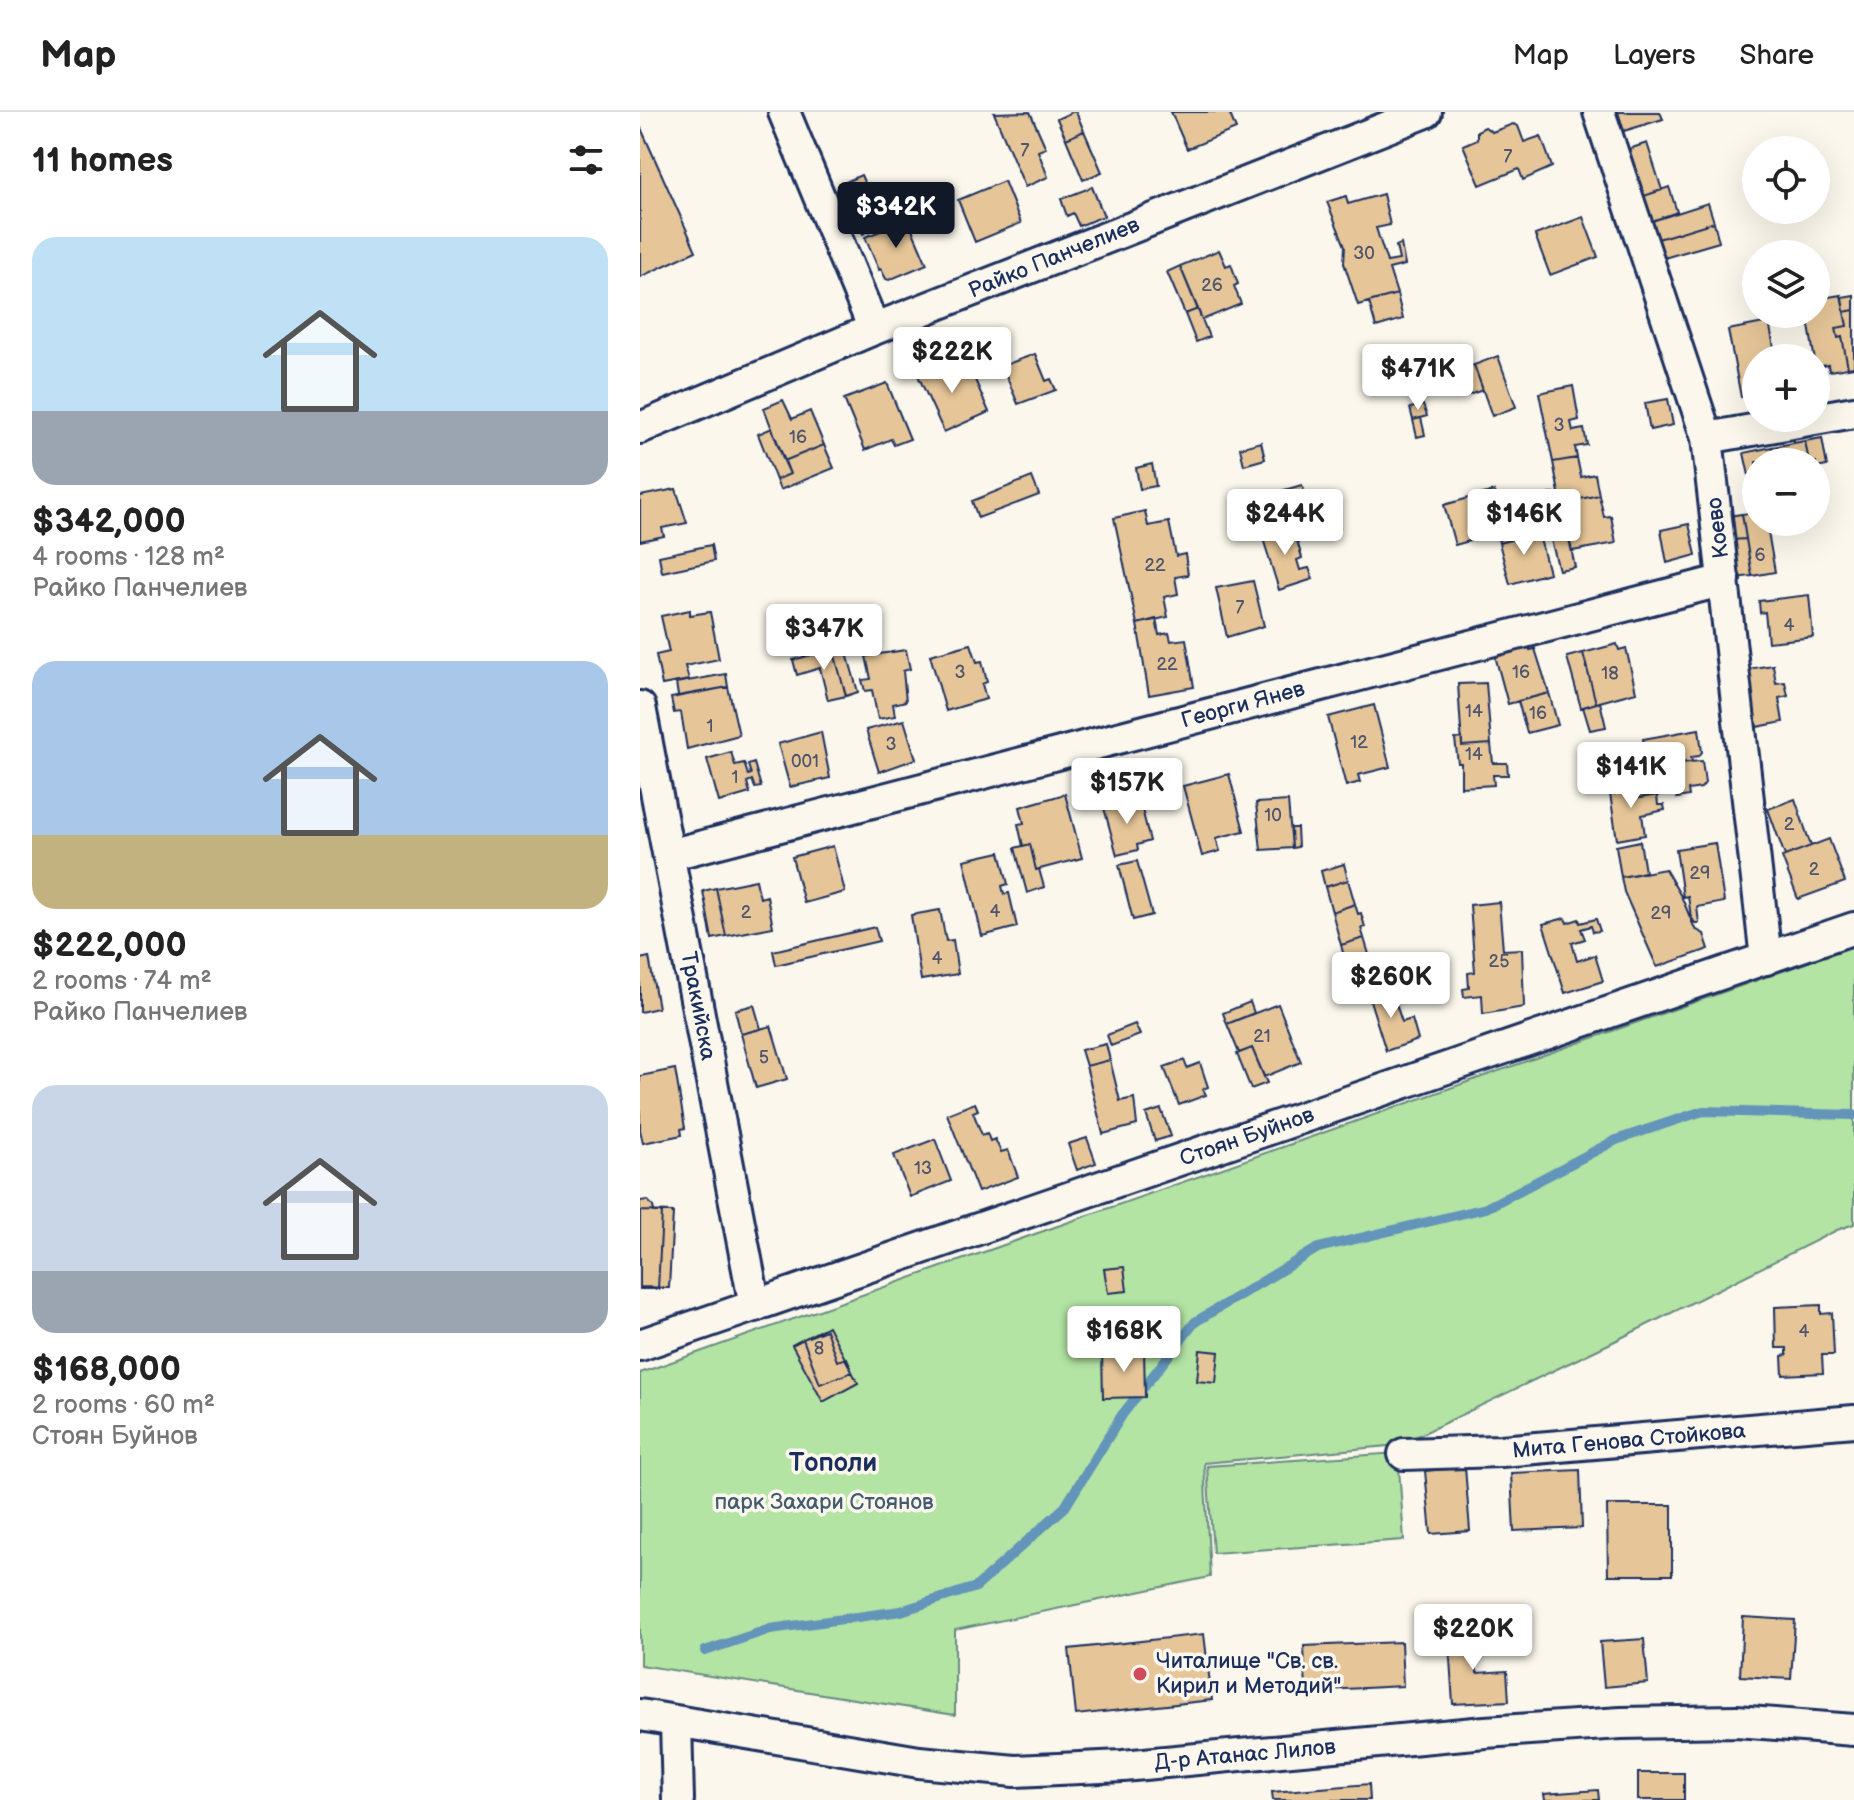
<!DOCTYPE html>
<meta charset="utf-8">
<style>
body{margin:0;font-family:"Balsamiq Sans",sans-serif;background:#f2f2f2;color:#222;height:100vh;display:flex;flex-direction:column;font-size:30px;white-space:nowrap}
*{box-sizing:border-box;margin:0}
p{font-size:26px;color:#767676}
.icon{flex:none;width:44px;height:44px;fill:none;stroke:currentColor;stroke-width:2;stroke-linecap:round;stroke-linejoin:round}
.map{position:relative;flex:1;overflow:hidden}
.sheet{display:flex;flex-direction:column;background:#fff;width:640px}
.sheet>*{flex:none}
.controls{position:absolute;left:1102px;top:24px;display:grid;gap:16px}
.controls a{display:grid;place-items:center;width:88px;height:88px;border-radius:50%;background:#fff;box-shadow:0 8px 32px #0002;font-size:40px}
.price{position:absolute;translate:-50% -68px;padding:0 18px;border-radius:8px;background:#fff;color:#222;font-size:26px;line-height:52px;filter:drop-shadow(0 2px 4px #0008)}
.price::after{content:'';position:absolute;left:50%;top:48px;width:24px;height:18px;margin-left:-12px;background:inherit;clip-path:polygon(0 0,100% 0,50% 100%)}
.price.active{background:#111827;color:#fff}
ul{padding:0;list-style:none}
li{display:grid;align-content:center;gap:16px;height:424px;padding:0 32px}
li span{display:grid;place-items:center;height:248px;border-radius:24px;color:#555}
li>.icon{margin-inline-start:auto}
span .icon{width:144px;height:144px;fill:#fffc;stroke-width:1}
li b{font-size:34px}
h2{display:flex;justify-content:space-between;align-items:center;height:96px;padding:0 32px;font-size:34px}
header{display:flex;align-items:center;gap:48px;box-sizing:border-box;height:112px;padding:0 40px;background:#fff;border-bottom:2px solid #e0e0e0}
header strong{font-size:38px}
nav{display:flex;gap:44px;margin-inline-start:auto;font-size:28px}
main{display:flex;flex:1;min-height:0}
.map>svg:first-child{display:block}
.green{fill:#b3e4a4;stroke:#678a81;stroke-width:2}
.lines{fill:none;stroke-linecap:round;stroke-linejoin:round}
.stream{stroke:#6394b9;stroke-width:10}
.building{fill:#e6c699;stroke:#1b2f5e;stroke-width:2}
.minor-casing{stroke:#1b2f5e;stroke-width:36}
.minor{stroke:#fbf7ec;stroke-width:30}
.poi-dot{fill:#d1495b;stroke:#fbf7ec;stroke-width:3}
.labels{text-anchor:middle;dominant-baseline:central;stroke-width:7;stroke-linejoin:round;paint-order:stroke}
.number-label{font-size:18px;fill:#4e556d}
.street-label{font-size:22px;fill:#1b2f5e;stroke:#fbf7ec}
.park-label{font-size:22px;fill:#415c70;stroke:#fbf7ec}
.poi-label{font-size:22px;fill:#1b2f5e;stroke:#fbf7ec;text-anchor:start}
.quarter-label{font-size:26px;font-weight:bold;fill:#1b2f5e;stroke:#fbf7ec}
</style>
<header>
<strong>Map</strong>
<nav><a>Map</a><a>Layers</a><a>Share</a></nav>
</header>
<main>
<section class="sheet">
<h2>11 homes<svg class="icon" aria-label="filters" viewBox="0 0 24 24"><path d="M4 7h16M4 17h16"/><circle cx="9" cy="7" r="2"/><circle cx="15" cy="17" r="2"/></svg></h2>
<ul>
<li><span style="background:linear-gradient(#bfe0f5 70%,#9aa5b1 0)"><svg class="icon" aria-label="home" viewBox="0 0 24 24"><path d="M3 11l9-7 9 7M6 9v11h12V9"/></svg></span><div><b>$342,000</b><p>4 rooms · 128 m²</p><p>Райко Панчелиев</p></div></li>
<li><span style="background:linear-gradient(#a9c7e8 70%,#c2b280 0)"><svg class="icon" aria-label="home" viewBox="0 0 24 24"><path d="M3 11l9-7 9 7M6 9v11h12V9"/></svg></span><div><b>$222,000</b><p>2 rooms · 74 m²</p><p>Райко Панчелиев</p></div></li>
<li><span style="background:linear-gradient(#c9d6e8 75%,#9aa5b1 0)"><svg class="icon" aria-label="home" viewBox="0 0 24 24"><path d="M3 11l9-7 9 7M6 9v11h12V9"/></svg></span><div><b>$168,000</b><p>2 rooms · 60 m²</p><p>Стоян Буйнов</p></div></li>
</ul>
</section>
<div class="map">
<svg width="1214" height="1688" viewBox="0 0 1214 1688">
<rect width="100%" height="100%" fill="#fbf7ec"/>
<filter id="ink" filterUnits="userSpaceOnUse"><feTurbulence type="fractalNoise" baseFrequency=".0125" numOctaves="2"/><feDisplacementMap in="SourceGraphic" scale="16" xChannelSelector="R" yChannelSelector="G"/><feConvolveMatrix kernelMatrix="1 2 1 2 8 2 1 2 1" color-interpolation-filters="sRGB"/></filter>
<g filter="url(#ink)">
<!-- green -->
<path class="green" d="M1214,834V1112L1197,1118L977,1228L759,1333L564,1351L570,1465L315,1518V1603L0,1553V1261Z
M758,1341L764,1428L573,1441L567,1354Z"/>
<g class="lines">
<!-- stream -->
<path class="stream" d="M65,1539L130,1517L261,1499L336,1475L425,1395L482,1303L555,1210L678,1136L846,1096L976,1028L1063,999L1214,1003"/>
</g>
<!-- building -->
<path class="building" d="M390,0L406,36L398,39L408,65L385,75L354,1Z
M432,0H436L444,19L426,27L417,7Z
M531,0H589L596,17L547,37Z
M978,0H1020L1023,7L984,19Z
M873,12L878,14L884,30L901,24L912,55L883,68L879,57L840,73L823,33L837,27V19L845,15L852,20Z
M0,14L56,139L0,165Z
M444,19L462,60L443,68L426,27Z
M1007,31L1022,78L1004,84L989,37Z
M221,63L231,86L245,79L253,96L238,102L243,113L223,122L201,72Z
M364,69L381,111L335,130L318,88Z
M452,75L464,104L439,114L433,101L427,104L421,87Z
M1029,75L1037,100L1012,109L1004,84Z
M743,82L750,113L736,116L747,150L759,148L756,134L761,132L765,153L749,157L757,182L718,193L704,151L705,134L687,90L706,84L708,92Z
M1068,91L1074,110L1018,127L1012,109Z
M943,105L958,145L910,163L895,123Z
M268,108L287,152L249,168L246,167L241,157L239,158L225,125Z
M1074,110L1079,130L1024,146L1018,127Z
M579,138L586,154L591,152L598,172L594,174L601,192L562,208L540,154Z
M540,154L558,197L545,202L527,160Z
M757,182L763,207L736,215L729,190Z
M1201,183L1207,214L1196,216L1198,226L1202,225L1208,256L1189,259L1188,253L1176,255L1167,202H1176V187Z
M1214,183V198L1204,200L1202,185Z
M558,197L569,225L556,230L545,202Z
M1214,198V255L1208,256L1202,225L1198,226L1196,216L1207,214L1204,200Z
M1129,210L1136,246H1116V282L1101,285L1088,218Z
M395,242L406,269L411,267L416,278L378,292L362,254Z
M858,244L876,295L852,304L834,253Z
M294,249L296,255L311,249L317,265L323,267L333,263L349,300L304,320L275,257Z
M834,253L843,278L829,283L823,256Z
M247,271L270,327L254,333L251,327L225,338L204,287Z
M933,274L939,308L931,310L933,319L944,317L947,333L935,335L937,346L913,350L899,281Z
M1028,287L1033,313L1010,318L1005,291Z
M143,288L152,307L170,299L184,333L144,349L124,296Z
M783,293L787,304L773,308L770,296Z
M781,306L785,323L777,325L773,308Z
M132,316L150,362L136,368L118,322Z
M1182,326L1187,354L1176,356V350H1169L1165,329Z
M1165,329L1169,350H1135L1132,335Z
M621,330L625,347L604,353L600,336Z
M184,333L194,356L140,378L136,368L150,362L144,349Z
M1132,335L1135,350H1116V367L1110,368L1104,341Z
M937,346L941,365L955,362L959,383L921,391L913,350Z
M512,352L516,374L500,377L496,356Z
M392,365L399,383L338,406L332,389Z
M662,373L668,393L654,397L659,415L654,417L655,422L648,424L645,412L621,420L612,387Z
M36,377L47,411L22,416L24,424L0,429V384Z
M854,379L860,403L852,406L854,411L830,420L833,428L815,433L804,393Z
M914,381L915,385L920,384L935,455L919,458L902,394L898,395L896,386Z
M959,383L964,405L971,404L976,431L932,439L921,391Z
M505,399L508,414L529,410L536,444L545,442L548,463L535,465L538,482L524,485L528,505L497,512L474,406Z
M1116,400V410H1135L1137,419L1128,420L1135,460L1112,464L1102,402Z
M1102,402L1106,427L1091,428L1088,404Z
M876,404L881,425L859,431L857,421L868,417L865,406Z
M895,408L909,461L870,472L859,431L892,422L889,410Z
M645,412L648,424L655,422L662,446L657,448L660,458L669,456L673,467L639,478L621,420Z
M1049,412L1056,443L1027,451L1021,418Z
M1106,427L1112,464L1096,466L1091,428Z
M71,433L74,449L22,460L19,444Z
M613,469L624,514L587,525L576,476Z
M1169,483L1173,525L1128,530L1125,500L1120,501L1119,489Z
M50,498V503L70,500L79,547L45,554L49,568L22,573L16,543L29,540L21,504Z
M516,507L519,523L529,521L531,529L546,527L554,575L509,583L497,512Z
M888,531L890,538L895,537L909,581L868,592L854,540Z
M331,532L337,550L342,549L347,570L342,572L346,587L306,599L290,543Z
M977,532L979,538L986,536L996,580L956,591L943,541Z
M205,534L218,580L206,584L193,537Z
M193,537L206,584L188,588L180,556L157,563L153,548Z
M266,538L270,557L263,559L266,589L253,592L255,604L238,607L232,578L225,579L222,568L231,567L226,544Z
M943,541L956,591L941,596L927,545Z
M1133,553L1136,571L1145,570L1148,584L1139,586L1143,610L1117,615L1107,557Z
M86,562L88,575L38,584L36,571Z
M846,571L851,632L822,634L818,572Z
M88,575L99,623L47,637L41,600L34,601L31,586Z
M909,581L918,613L887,621L878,589Z
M960,590L966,615L950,618L943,595Z
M734,593L750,655L718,663L720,670L706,674L688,605Z
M264,608L276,647L239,660L226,618Z
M1059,617L1062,640L1059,644L1051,645L1052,650L1008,653L1003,627Z
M181,620L190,666L150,675L138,632Z
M822,626V634L851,632L853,651H867L868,663H853L854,673L821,675V651H818L815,627Z
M91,640L95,653L104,651L108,663L111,662L108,653L114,651L121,675L115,676L112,668L107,670L110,681L79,690L67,647Z
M1062,649L1065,671L1061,676L1048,678L1049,684L1037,686L1036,680L999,686L994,654Z
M589,662L604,719L576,726L580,739L562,744L543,674Z
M996,670L999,686L1017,683L1018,693H1024L1025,698L1002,703L1005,723L977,728L969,675Z
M425,682L442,746L396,758L390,732L383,734L378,712L384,711L380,695Z
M499,685L510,729L497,733L498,738L477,743L464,696Z
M1155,687L1171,734L1145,744L1128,697Z
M648,689L652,736L621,738L616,691Z
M651,716H657L658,735L652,736Z
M1189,727L1205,770L1158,787L1142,745Z
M1000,729L1005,760L981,765L976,734Z
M1075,731L1084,790L1057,795L1059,811H1055L1051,805L1048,784L1043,785L1036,737Z
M390,732L396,758L399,757L404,775L387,781L375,736Z
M193,734L205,780L164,791L152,745Z
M360,740L368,772L362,774L364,782L369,781L377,815L342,824L324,748Z
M497,749L512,803L493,808L479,753Z
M704,752L708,768L685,775L681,759Z
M1025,757L1042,786L1055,817L1064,822L1069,837L1017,855L984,780L981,765Z
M116,768L120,786L127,784L133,815L86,824L76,776Z
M708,768L715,792L692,800L685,775Z
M76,776L86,824L72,827L63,779Z
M859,790L863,838L882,837L884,895L843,902L842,883L824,885L823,877L829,876L828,861L835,860L830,793Z
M715,792L718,802L721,801L725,815L721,816L724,826L701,833L692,800Z
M300,798L306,829L313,828L318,862L281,868L271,803Z
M925,806L927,811L939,807L940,811L956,807L960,819L953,820L951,814L941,817L945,827L932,831L937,849L955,843L963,869L925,881L903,812Z
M235,815L239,829L136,853L133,839Z
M724,826L739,875L714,883L701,833Z
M9,845L18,896L0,900V847Z
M745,873L749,885L753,883L762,910L772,907L778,928L746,939L727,879Z
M610,890L614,901L587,912L583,901Z
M638,892L661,950L624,965L612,936L599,941L587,912Z
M114,893L121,917L101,922L95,898Z
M495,912L500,923L471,934L467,923Z
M131,914L147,967L116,976L101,922Z
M466,932L470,948L446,954L441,938Z
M612,936L627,971L611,977L597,942Z
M470,948L480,989L494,986L497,1013L463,1022L446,954Z
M544,948L547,956L560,951L568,975L563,977L566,983L539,993L524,955Z
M35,957L45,1016L41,1017L42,1023L3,1031L0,1018V964Z
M335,991L338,998L333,1000L342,1023L347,1021L350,1029L355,1027L361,1040L368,1038L378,1065L338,1080L307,1002Z
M521,997L531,1024L515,1029L506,1002Z
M447,1026L456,1051L437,1058L428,1032Z
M295,1027L311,1069L270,1085L254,1043Z
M7,1088L13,1094L14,1100H22L18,1177H0V1089Z
M0,1099L33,1100L29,1176L0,1175Z
M484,1155L487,1179L468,1181L464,1157Z
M1181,1193V1202L1192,1201L1194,1243H1182L1183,1261L1143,1263L1142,1244L1147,1243V1236H1136L1135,1195Z
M188,1214L218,1271L183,1290L152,1233Z
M186,1218L197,1249L207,1246L212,1260L180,1272L163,1227Z
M504,1237L505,1285L463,1286L462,1238Z
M560,1238L579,1240L576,1271L557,1269Z
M825,1355L830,1419L791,1422L785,1359Z
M940,1358L942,1416L874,1419L871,1361Z
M967,1393H1032V1463H968Z
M1103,1505L1155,1508L1151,1567L1100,1564Z
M834,1514L837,1561L867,1559L869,1589L813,1592L808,1516Z
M564,1522L572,1588L436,1603L429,1537Z
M1004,1527L1008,1571L964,1575L960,1530Z
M761,1530L763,1574L666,1579L664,1534Z
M998,1661H1044V1688H998Z
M729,1672L730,1688H633L632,1680Z
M958,1678L959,1688H905L904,1682Z"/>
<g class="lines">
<!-- minor casing -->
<g class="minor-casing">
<path id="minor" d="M144,0L234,217
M959,0L1067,326L1126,847
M0,316L234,217L786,0
M1067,326L1214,300
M0,595L115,1194
M29,743L1084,468
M0,1233L1214,816
M764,1342L861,1339L1214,1309
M0,1603L279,1650L375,1659L483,1654L845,1620L981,1611L1096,1609L1214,1618
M36,1610L38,1688"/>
</g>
<!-- minor -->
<use href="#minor" class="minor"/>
</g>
</g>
<!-- markers -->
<circle class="poi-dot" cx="500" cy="1562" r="8"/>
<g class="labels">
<!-- number labels -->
<g class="number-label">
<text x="385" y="38">7</text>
<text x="868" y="44">7</text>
<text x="724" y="141">30</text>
<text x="572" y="173">26</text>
<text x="919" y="313">3</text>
<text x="158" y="325">16</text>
<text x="1120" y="443">6</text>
<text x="515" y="453">22</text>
<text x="600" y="495">7</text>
<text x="1149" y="513">4</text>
<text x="527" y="552">22</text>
<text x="320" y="560">3</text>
<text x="881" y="560">16</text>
<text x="970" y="561">18</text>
<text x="834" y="599">14</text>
<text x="898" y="601">16</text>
<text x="70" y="614">1</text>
<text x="719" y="630">12</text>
<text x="251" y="632">3</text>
<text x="834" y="642">14</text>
<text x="165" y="649">001</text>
<text x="95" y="665">1</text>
<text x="633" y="703">10</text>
<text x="1149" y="712">2</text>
<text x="1174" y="757">2</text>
<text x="1060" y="761">29</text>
<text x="355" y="799">4</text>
<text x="106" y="800">2</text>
<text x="1021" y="801">29</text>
<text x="297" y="846">4</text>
<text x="859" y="849">25</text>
<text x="622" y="924">21</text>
<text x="124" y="945">5</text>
<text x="283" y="1056">13</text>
<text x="1164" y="1219">4</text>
<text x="179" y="1236">8</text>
</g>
<!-- street labels -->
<g class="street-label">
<text transform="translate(414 146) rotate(-22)">Райко Панчелиев</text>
<text transform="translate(1078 416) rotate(-97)">Коево</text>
<text transform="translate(603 593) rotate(-15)">Георги Янев</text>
<text transform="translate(58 894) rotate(79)">Тракийска</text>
<text transform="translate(607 1025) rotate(-19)">Стоян Буйнов</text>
<text transform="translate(989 1329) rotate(-5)">Мита Генова Стойкова</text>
<text transform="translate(605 1643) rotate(-5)">Д-р Атанас Лилов</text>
</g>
<!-- park labels -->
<g class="park-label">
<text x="184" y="1390">парк Захари Стоянов</text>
</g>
<!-- poi labels -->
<g class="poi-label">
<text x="516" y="1549">Читалище "Св. св.<tspan x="516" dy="25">Кирил и Методий"</tspan></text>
</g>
<!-- quarter labels -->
<g class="quarter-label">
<text x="193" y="1351">Тополи</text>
</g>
</g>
</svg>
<div class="controls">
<a><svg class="icon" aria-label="locate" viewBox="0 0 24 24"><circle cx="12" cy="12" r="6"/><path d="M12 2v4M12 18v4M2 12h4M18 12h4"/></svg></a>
<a><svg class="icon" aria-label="layers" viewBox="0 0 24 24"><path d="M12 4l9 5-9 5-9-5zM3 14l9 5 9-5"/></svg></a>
<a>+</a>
<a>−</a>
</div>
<b class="price active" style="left:256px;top:138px">$342K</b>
<b class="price" style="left:312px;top:283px">$222K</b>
<b class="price" style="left:778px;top:300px">$471K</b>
<b class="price" style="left:645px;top:445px">$244K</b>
<b class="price" style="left:884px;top:445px">$146K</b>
<b class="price" style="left:184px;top:560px">$347K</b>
<b class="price" style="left:991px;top:698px">$141K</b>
<b class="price" style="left:487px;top:714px">$157K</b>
<b class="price" style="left:751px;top:908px">$260K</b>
<b class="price" style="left:484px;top:1262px">$168K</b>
<b class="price" style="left:833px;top:1560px">$220K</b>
</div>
</main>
